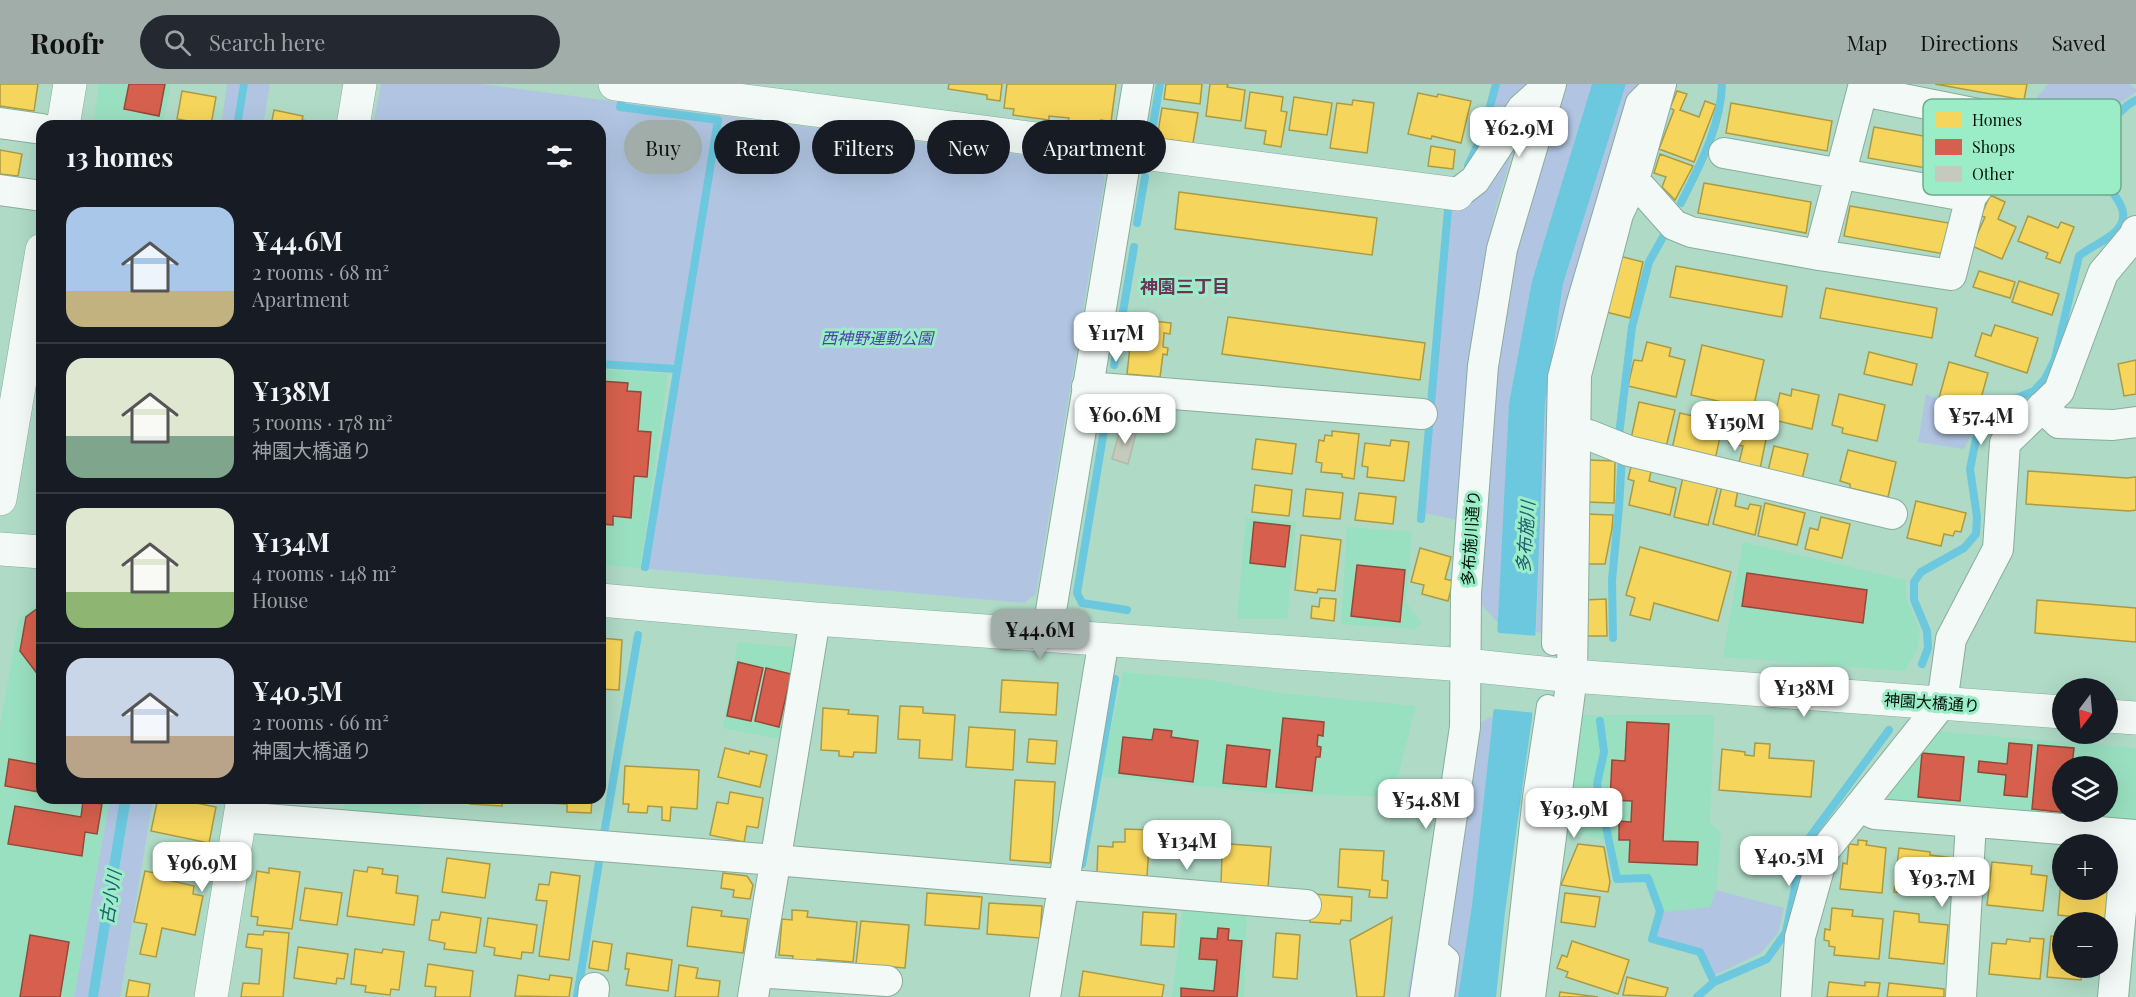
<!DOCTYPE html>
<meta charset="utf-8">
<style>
body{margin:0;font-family:"Playfair Display","Noto Sans JP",serif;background:#242831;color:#f1f3f6;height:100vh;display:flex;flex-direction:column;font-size:22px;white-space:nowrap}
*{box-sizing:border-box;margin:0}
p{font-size:20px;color:#9ea1a6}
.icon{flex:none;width:33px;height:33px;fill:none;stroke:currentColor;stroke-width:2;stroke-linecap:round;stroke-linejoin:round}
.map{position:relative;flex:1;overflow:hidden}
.panel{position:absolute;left:36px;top:36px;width:570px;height:684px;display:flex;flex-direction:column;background:#171b24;border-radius:18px;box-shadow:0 6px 24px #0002}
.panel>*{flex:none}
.hud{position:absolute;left:624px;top:36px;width:570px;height:54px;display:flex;gap:12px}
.needle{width:39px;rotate:196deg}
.controls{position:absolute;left:2052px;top:594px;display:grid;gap:12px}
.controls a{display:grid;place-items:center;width:66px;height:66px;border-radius:50%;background:#171b24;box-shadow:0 6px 24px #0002;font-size:30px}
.price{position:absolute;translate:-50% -51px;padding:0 14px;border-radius:12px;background:#fff;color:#222;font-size:20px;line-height:39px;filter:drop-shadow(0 2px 3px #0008)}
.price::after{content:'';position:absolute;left:50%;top:36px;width:18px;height:14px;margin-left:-9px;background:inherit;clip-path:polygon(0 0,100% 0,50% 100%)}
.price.selected{background:#a0ada9;color:#111}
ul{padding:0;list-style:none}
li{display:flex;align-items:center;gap:18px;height:150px;padding:0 30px}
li+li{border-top:2px solid #363941}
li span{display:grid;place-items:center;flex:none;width:168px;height:120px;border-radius:18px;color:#555}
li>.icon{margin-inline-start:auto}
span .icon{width:72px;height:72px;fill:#fffc;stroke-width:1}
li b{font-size:26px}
h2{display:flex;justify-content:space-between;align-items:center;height:72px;padding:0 30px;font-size:26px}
.tag{padding:0 21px;border-radius:27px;background:#171b24;box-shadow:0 6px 24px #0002;font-size:21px;line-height:54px}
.tag.selected{background:#a0ada9;color:#111}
header{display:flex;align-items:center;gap:36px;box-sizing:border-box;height:84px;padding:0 30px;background:#a0ada9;color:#111}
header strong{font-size:28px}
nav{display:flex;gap:33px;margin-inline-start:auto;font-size:21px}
.search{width:420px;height:54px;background:#242831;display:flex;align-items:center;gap:15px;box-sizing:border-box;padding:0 21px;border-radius:33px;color:#9ea1a6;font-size:22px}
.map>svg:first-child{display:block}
.built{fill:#99e0c0;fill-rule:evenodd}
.green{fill:#b1c5e2}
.water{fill:#6cc8de}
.pier{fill:#aedac6}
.homes{fill:#f6d55c;stroke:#ac9a43;stroke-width:1.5}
.shops{fill:#d6604d;stroke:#964838;stroke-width:1.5}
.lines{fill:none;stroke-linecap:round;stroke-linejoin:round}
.stream{stroke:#6cc8de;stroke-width:8}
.building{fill:#c5cbbc;stroke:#b4baab;stroke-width:1.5}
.pedestrian-casing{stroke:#89ac9d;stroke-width:24}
.minor-casing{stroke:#89ac9d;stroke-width:32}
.tertiary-casing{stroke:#89ac9d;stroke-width:34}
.pedestrian{stroke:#f3f9f6;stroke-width:22}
.minor{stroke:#f3f9f6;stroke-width:30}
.tertiary{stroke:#f3f9f6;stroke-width:33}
.labels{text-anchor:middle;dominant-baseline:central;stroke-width:6;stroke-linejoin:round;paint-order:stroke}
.park-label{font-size:16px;font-style:italic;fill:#4f3eb0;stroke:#9bedc8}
.street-label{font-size:16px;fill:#001108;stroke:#9bedc8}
.neighbourhood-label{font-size:18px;font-weight:bold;fill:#6f3158;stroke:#9bedc8}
.water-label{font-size:18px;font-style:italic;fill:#1f5c70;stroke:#9bedc8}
.key{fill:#9bedc8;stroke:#6cab8e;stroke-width:1.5}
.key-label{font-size:16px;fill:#001108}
</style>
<header>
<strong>Roofr</strong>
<div class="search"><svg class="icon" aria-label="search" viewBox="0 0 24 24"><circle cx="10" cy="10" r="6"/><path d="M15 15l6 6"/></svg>Search here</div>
<nav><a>Map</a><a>Directions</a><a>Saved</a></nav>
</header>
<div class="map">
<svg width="2136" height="913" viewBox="0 0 2136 913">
<rect width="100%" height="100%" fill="#aedac6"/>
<!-- built -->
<path class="built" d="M99,0H171L164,37L193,42H93Z
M600,285L668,290L640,484L600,481Z
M1246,434L1296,438L1287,535H1237Z
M1347,443L1412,448L1406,519L1422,539L1413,545L1341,540Z
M1743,458L1906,496V514L1920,546L1917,565L1905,587L1723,573Z
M42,516V714H89L109,717L74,913H0V642L19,535Z
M738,558L799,564L785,656L723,644Z
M1123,588L1210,596L1279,609L1416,622L1393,713L1271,709L1101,692Z
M1577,631H1714L1710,738L1721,750L1716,806L1710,823L1663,828L1652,792L1620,793L1611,757L1563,746Z
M1934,647L2136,664V739L1889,719L1885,709ZM2062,682H2108V728H2062Z
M344,714H420V739L344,733Z
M1183,823L1247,828L1244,913H1172Z"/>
<!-- green -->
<path class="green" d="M227,0H240L233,42H221Z
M248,0H270L263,42H241Z
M381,0H481L1095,81L1105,94L1036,510L1024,519L648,485L681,283L600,276V42H373Z
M1493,0H1533L1495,126L1474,236L1462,437L1419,428L1445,119C1469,82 1482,42 1493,0Z
M1560,0H1592L1532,197L1509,319L1499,540L1479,518L1493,288L1512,169Z
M1626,0H1653L1566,294L1563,553L1536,548L1545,319L1563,200Z
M2048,0H2129L2136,5V8L2110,26L2096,54L2035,16Z
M1926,310L1979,333L1964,365L1918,358Z
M1493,632L1472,821L1458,913H1407L1451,654Z
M110,714H120L88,913H74Z
M131,714H153L120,913H98Z
M1716,806L1784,824L1778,849L1761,869L1711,893L1699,872L1654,859L1663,828L1710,823Z"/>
<!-- water -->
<path class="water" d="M240,0H248L241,42H233Z
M1592,0H1626L1563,200L1545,319L1532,634L1505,828L1496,913H1458L1472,821L1493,632L1509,319L1532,197Z
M120,714H131L98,913H88Z"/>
<!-- pier -->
<path class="pier" d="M1496,545L1499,549L1539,552L1536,629L1495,625L1491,629Z"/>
<!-- homes -->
<path class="homes" d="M0,0H38L34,27L0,22Z
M949,0H1002L1000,17L987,15V11L948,5Z
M1007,0H1116L1111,38L1101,36V43L1068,39L1069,34L1049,32V36L1013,31L1014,25L1004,24Z
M1166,0H1202L1200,20L1164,15Z
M1210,0H1228L1227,3L1245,6L1241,37L1206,32Z
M1935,0H2027L2024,16Z
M182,7L216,13L211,41L177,35Z
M1677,7L1687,10L1680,26L1699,33L1705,17L1716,21L1694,78L1659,65L1674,26L1670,24Z
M1250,8L1283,13L1281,27L1287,28L1281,63L1264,60L1266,47L1245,44Z
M1418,9L1437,13L1438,10L1471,17L1461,59L1432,52L1431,55L1408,50Z
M1294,13L1332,19L1327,51L1289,46Z
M1353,16L1374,19L1367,69L1330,64L1337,19L1352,21Z
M1731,19L1832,37L1827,67L1726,49Z
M1162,24L1198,29L1193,59L1157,54Z
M274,26L303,32L302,36L325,40V42H271Z
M1874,43L1973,61L1967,91L1868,74Z
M1431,62L1455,66L1453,85L1428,82Z
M0,66L22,70L18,92L0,90Z
M1660,70L1693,82L1675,116L1662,103L1666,93L1654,89Z
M1704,99L1811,118L1806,149L1698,129Z
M1179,108L1377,134L1372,171L1175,145Z
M1990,111L2005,118L1998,135L2016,143L2002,175L1972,162L1985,133L1981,132Z
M1850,122L1949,139L1944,170L1844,152Z
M2028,132L2058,144L2061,138L2074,143L2060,179L2046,174L2048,169L2018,157Z
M1619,172L1643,178L1630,234L1606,228Z
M1676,182L1787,202L1782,233L1670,213Z
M1979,187L2015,198L2010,214L1973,203Z
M2019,197L2059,210L2052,231L2012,218Z
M1826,204L1937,224L1932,254L1820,234Z
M1228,233L1425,259L1420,296L1222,270Z
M1133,235L1171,239L1170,250L1164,249L1163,263L1168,264L1167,271L1163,270L1160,293L1127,290Z
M1995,241L2038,254L2027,289L1975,272L1982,249L1991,252Z
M1647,258L1671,264L1669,272L1685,276L1676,313L1628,302L1634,276L1642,277Z
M1702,261L1764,276L1753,325L1691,311Z
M1869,268L1917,280L1912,301L1864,290Z
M2136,276V310L2124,312L2118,280Z
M1949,278L1988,289L1978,325L1939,314Z
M1792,305L1819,311L1812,345L1774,336L1780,309L1791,312Z
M1839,310L1885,321L1877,357L1842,349L1843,344L1832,341Z
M1639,318L1675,326L1666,363L1631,355Z
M1680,329L1723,339L1715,376L1672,365Z
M1734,337L1754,342L1756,337L1769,340L1760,385L1739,379L1743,362L1729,359Z
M1332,347L1359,350L1354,395L1342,393V390L1321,388L1322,379L1316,378L1319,356L1324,357L1325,351L1332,352Z
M1256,355L1296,360L1292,390L1252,385Z
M1391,356L1409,358L1404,397L1367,393L1368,383L1362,382L1365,359L1390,362Z
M1774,362L1808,370L1802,395L1768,387Z
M1848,366L1896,378L1888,413L1850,404V400L1840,397Z
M1588,376L1615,377L1614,419L1587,418Z
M1632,379L1652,383L1649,397L1676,404L1670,431L1629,421L1634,397L1628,395Z
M2028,387L2127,394L2136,393V426L2129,427L2026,420Z
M1683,393L1718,401L1708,441L1674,433Z
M1255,401L1292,406L1289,432L1252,428Z
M1722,402L1738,406L1735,422L1748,425L1750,420L1761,422L1755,451L1713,440Z
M1306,405L1343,409L1340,435L1303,432Z
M1359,409L1396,413L1393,440L1355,436Z
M1916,417L1966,429L1961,448L1955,447L1953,452L1944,450L1941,462L1907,454Z
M1765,419L1805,429L1797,461L1758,452Z
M1585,430L1613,431L1612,445L1605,480H1583Z
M1821,433L1850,440L1842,474L1805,465L1810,444L1818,446Z
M1301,451L1341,456L1335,507L1318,505L1317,509L1295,506Z
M1640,463L1731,488L1718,537L1654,519L1650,536L1630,531L1635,514L1626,511Z
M1420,464L1451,473L1445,495L1453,497L1448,517L1422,510L1424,501L1411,498Z
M1320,514L1336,515L1334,537L1311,534L1312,522L1319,523Z
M1606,515L1607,552H1585V516Z
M2037,516L2136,524V558L2035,549Z
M600,554L622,556L619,606L600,605Z
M1002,596L1058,599L1056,631L1000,628Z
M900,622L923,623V629L955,631L952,676L919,674L920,656L898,655Z
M823,624L849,626L848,630L878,632L876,669L854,668L853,673L839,672V667L821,666Z
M969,643L1015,646L1013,686L966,683Z
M1029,655L1057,657L1055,680L1027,678Z
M1755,659L1770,660L1769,674L1814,677L1811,713L1719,706L1722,665L1745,668V671L1754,672Z
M725,664L749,670L750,667L767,671L760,703L718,693Z
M625,682L699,686L697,725L671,723L670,737L662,736V723L648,722L647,729L628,728L629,720H623Z
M1015,696L1055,698L1050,779L1010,776Z
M730,708L763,714L758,744L747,742L744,758L710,751L717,718L728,720Z
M158,714H182L181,716L216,723L209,759L151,747Z
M470,714H514V716L502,715V722L470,720Z
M547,714H592L591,729L567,728V720L546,719Z
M1125,745L1150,746L1147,792L1097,789L1098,762L1113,763V758H1125Z
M1164,755L1187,757L1186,775L1163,773Z
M1858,756L1867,757L1866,761L1886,764L1882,809L1840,805L1843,779L1847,780L1849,760L1858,761Z
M1217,757H1230V760L1271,763L1268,804L1221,801L1222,771H1216Z
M1578,760L1604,763L1610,798L1608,808L1561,801Z
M1899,764L1930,768V771L1953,774L1949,813L1894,808Z
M1340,765L1384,767L1382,796L1388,797L1387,814L1369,813L1370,806L1338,803Z
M447,774L490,780L485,814L442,808Z
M1992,778L2032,782L2031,790L2047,792L2043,827L1987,821Z
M2062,781V806H2101V808L2110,809L2108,836L2058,831Z
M368,783L383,785L382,790L398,792L396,809L418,812L414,841L347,832L354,786L367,788Z
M269,784L300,788L292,845L257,841L258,833L251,832L257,787L269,789Z
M145,787L160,790L159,794L194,802L193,810L203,812L195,851L162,844L156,873L140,870L147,840L134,838Z
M551,788L580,792L569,876L539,872L547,817L536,816L539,800L549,801Z
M723,789L747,792L753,801L750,815L733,813L734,806L721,804Z
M305,804L342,809L337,841L300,836Z
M927,809L982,813L979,845L925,841Z
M1565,809L1600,813L1595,843L1561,838Z
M1312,810L1352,813L1351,837L1341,836L1340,840L1310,838Z
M989,819L1042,822L1040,854L987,850Z
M692,823L722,827L721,832L748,835L743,869L687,862Z
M1832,824L1853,826L1852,832L1883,835L1879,875L1834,871L1835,863L1829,862V857L1824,856L1825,845L1830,846Z
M792,826L808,827L807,833L857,838L853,878L817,875V879L792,877L793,872L779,871L782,835L792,836Z
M1894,827L1919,830V838L1948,841L1944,880L1889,874Z
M441,828L481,834L476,869L444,865L445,859L429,856L432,836H439Z
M1143,828L1176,830L1174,863L1141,861Z
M1392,833L1384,913H1357L1350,856Z
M488,834L537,841L533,869L522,868L521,875L494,871L495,864L484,862Z
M861,837L909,841L905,884L856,880Z
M264,847L289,849L283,913H241L243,899L259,900L262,865L246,863L248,850L263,851Z
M1276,849L1300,851L1297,895L1273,893Z
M2051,852L2062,853V884H2083L2081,896L2047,893Z
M2030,854L2044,855L2040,895L1989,890L1992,859L2006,860L2007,855L2030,858Z
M593,857L612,860L608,887L589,884Z
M1572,857L1629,876L1618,910L1566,893L1568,888L1557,884L1562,871L1567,873Z
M298,863L348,870L344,895L337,894L336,900L294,894Z
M355,865L382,869L383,865L404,868L399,906L391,905L390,911L365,908L366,902L351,900Z
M627,869L672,876L668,907L626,901L629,885H625Z
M428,880L473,887L470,913H435L436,903L425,902Z
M679,881L698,884L696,894L720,897L718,913H675Z
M1083,887L1164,901L1162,913H1079Z
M518,891L549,896L550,891L572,894L569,913L515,912Z
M1627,893L1668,904L1665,913L1623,911Z
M129,896L150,900L148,913H126Z
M1829,898L1865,902V898L1880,899L1878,913H1827Z
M1889,899L1944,905V913H1887Z
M1560,908L1598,913H1559Z"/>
<!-- shops -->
<path class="shops" d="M129,0H165L159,32L124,25Z
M600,297L628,299L627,307L641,308L638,347L651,348L647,393L634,392L631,434L613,432V441L600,440Z
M1254,438L1290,442L1285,483L1250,479Z
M1357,481L1405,486L1400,538L1351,532Z
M1747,489L1867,506L1863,539L1742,522Z
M42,521V596L20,567L26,533Z
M738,578L763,584L751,637L727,632Z
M766,584L791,590L779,643L755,637Z
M1283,634L1324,638L1323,652L1318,651L1317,662L1321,663L1320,673H1316L1312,707L1276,703Z
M1627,638L1669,640L1663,757L1698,758L1697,781L1629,778L1630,756H1619V737L1631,738L1632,717L1610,716L1612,676L1625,677Z
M1154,645L1172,647L1171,653L1198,657L1193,698L1119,689L1123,653L1152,656Z
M2009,659L2032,661L2027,713L2004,711L2006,691L1978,688L1979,677L2007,680Z
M1227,661L1270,666L1266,703L1223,699Z
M2038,661L2074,664L2072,682H2062V728L2068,729L2032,725Z
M1922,669L1964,673L1960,717L1918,713Z
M9,675L42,681L39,708L5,702Z
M83,717L102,720L97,750L85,748L82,772L8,760L15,722L81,733Z
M1218,844L1229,845L1228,856L1242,857L1237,913H1181V904L1214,907L1217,876L1199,875L1201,854L1217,855Z
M30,851L69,858L60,913H20Z"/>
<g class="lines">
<!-- stream -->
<path class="stream" d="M621,20L620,23L718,36L645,483
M1152,46L1160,0
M1468,82L1483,49L1496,0
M1681,119C1700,81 1721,42 1722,0
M1137,139L1145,93
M600,280L676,285
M1114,281L1134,163
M1106,334L1077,509L1082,519L1127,526
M1619,351L1632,243L1649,178L1663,153
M1421,435L1448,125
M1613,554L1612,496L1619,423L1622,373
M1922,580L1928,564L1927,547L1914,516V498L1921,488L1964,464L1976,450L1977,433L1970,385L1976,355L1986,336L2002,320L2034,307L2045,295L2055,275L2079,172C2093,160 2115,155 2122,138C2132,112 2079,96 2108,45C2114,34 2124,22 2136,16
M1600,637L1604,668L1597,700L1617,795L1648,794L1660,827L1652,855L1700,868L1714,898
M604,750L638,551
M1082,780L1115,595
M577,913L599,778
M1697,913L1714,898L1767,875L1786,848L1799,784L1807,757L1889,646"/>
</g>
<!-- building -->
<path class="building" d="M1121,342L1137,346L1128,380L1112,375Z"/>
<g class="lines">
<!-- pedestrian casing -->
<g class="pedestrian-casing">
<path id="pedestrian" d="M1553,560L1559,293L1578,218L1637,18L1655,0
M1432,861L1448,875L1443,913
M1512,913L1534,713L1548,622"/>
</g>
<!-- minor casing -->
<g class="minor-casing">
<path id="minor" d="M1863,7L2003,35L1982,98L1971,113
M0,39L42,45
M1724,69L1971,113L1951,191L1819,171
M1634,96L1674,141L1691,148L1819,171L1864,0
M0,106L42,112
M1457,110L1475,96L1522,25L1550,0
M1087,303L1422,330
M2042,323L2059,339L2113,341L2136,338
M1575,351H1589L1629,367L1892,430
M1047,551L1138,0
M1859,723L1875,730L2136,751
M240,733L775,776L1306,821
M757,888L887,897
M593,913L594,904
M753,913L815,535
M1045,913L1104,555
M1425,913L1465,643L1466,509L1483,282L1502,165L1551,0
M1530,913L1572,592L1576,291L1618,130L1634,96L1661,0
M1796,913L1800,853L1824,767L1942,619L1951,555L1998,465L2005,359L2059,307L2103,189L2134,152L2136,147
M1961,913L1971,738
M2113,913L2128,751"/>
</g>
<!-- tertiary casing -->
<g class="tertiary-casing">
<path id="tertiary" d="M615,0L1457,110
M63,42L70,0
M353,42L360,0
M0,415L42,166
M0,465L42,468
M600,516L815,535L1466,581L1572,592L2062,628
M2108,632L2136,634
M211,913L243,714"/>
</g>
<!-- pedestrian -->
<use href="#pedestrian" class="pedestrian"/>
<!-- minor -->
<use href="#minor" class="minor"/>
<!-- tertiary -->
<use href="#tertiary" class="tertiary"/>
</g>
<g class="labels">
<!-- park labels -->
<g class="park-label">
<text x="877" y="253">西神野運動公園</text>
</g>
<!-- street labels -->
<g class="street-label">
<text transform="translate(1470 454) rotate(-86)">多布施川通り</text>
<text transform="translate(1932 618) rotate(4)">神園大橋通り</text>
</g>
<!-- neighbourhood labels -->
<g class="neighbourhood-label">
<text x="1185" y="202">神園三丁目</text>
</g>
<!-- water labels -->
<g class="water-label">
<text transform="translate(1525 453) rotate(-86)">多布施川</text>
<text transform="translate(110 813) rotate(-81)">古小川</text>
</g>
</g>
<!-- legend -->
<rect x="1923" y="15" width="198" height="96" rx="9" class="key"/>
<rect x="1935" y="28" width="27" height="16" fill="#f6d55c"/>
<rect x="1935" y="55" width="27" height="16" fill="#d6604d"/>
<rect x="1935" y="82" width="27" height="16" fill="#c5cbbc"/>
<g class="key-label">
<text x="1972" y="42">Homes</text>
<text x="1972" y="69">Shops</text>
<text x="1972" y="96">Other</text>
</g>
</svg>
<div class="controls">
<a><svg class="needle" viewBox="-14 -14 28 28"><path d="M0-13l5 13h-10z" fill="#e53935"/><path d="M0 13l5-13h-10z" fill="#9ea1a6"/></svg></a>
<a><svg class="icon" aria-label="layers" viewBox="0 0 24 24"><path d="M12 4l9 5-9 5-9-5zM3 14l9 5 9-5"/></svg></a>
<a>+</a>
<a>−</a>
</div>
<b class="price" style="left:1519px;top:74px">¥62.9M</b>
<b class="price" style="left:1116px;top:279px">¥117M</b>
<b class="price" style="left:1125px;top:361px">¥60.6M</b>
<b class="price" style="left:1981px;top:362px">¥57.4M</b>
<b class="price" style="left:1735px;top:368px">¥159M</b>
<b class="price selected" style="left:1040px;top:576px">¥44.6M</b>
<b class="price" style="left:1804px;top:634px">¥138M</b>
<b class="price" style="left:1426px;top:746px">¥54.8M</b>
<b class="price" style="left:1574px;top:755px">¥93.9M</b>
<b class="price" style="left:1187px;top:787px">¥134M</b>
<b class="price" style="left:1789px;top:803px">¥40.5M</b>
<b class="price" style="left:202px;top:809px">¥96.9M</b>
<b class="price" style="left:1942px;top:824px">¥93.7M</b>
<div class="hud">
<a class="tag selected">Buy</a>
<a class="tag">Rent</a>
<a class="tag">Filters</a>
<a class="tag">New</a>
<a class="tag">Apartment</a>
</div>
<section class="panel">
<h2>13 homes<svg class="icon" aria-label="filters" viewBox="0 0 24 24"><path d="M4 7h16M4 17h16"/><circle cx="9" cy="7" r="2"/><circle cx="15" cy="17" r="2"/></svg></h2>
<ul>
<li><span style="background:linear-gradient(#a9c7e8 70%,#c2b280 0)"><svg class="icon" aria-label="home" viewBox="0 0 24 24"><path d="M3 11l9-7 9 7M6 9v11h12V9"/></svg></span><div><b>¥44.6M</b><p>2 rooms · 68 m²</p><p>Apartment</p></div></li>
<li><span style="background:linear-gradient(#dfe7d0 65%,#7fa58c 0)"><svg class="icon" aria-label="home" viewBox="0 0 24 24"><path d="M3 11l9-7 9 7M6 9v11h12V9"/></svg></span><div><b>¥138M</b><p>5 rooms · 178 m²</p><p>神園大橋通り</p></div></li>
<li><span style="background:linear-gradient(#dfe7d0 70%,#8fb573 0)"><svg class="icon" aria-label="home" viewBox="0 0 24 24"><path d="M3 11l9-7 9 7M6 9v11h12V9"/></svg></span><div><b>¥134M</b><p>4 rooms · 148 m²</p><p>House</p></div></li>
<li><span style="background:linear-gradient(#c9d6e8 65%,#b9a48a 0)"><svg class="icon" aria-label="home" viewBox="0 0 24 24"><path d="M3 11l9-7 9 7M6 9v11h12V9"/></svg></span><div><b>¥40.5M</b><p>2 rooms · 66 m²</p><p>神園大橋通り</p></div></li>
</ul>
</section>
</div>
